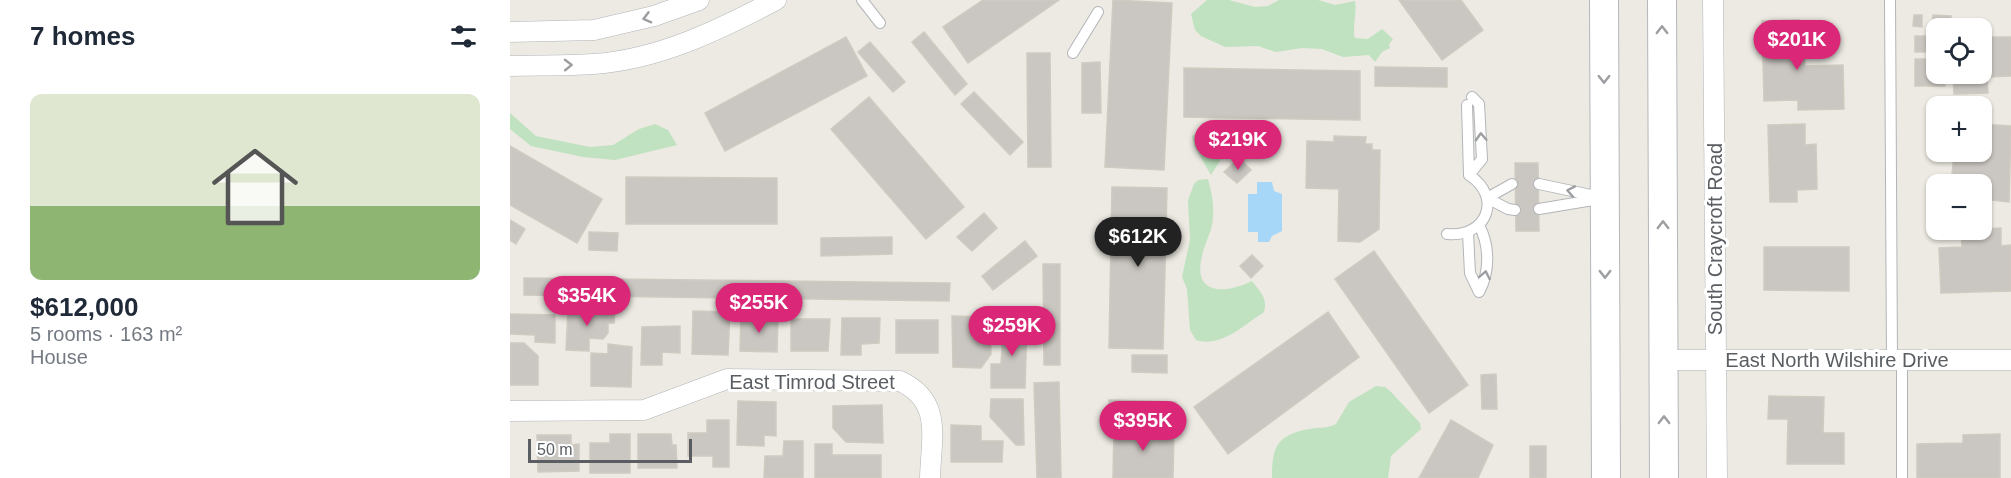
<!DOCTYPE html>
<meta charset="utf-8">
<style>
body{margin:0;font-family:Arial,sans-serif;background:#f2f2f3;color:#1f2937;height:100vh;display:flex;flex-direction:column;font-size:22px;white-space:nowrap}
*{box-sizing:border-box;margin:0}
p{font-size:20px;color:#747a83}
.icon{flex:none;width:33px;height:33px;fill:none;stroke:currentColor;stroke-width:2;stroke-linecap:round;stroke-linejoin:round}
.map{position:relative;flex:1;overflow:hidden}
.panel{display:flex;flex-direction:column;background:#fff;width:510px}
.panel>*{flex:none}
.controls{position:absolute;left:1416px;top:18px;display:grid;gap:12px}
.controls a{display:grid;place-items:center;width:66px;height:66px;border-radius:12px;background:#fff;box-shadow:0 2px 4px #0004;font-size:30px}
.scale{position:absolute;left:18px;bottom:15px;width:164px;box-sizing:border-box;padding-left:6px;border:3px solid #5a5e62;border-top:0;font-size:16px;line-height:21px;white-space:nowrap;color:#5a5e62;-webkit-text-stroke:4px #fff;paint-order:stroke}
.price{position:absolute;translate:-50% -51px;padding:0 14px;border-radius:21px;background:#db2777;color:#fff;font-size:20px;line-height:39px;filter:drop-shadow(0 2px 3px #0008)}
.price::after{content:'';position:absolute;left:50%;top:36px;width:18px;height:14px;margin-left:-9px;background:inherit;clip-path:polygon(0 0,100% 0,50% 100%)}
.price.current{background:#222;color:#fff}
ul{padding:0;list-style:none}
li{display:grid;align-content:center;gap:12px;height:318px;padding:0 30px}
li+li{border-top:2px solid #e0e1e3}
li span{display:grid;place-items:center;height:186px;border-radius:12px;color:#555}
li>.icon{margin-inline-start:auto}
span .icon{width:108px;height:108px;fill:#fffc;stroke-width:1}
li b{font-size:26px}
h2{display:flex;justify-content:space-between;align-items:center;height:72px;padding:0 30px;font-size:26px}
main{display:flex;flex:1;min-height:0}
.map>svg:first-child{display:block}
.green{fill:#c0e2c0}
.water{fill:#a6d6f8}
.building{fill:#cac6c1;stroke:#d0cbc1;stroke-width:1.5}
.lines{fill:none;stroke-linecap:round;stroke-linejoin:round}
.lane-casing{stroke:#b2b5b8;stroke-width:12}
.street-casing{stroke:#b2b5b8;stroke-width:21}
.secondary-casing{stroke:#b4b7bb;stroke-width:30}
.lane{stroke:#fff;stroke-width:10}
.street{stroke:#fff;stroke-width:20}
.secondary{stroke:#fff;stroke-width:28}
.oneway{stroke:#9c9ea1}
.labels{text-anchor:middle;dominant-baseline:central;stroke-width:6;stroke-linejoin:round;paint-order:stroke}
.street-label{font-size:20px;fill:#5a5e62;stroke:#fff}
</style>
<main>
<section class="panel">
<h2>7 homes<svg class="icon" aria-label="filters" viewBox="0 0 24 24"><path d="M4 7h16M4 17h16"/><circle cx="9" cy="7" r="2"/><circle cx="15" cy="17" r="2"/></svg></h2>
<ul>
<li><span style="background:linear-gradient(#dfe7d0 60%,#8fb573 0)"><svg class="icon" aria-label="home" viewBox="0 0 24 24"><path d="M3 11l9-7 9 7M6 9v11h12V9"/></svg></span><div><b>$612,000</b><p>5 rooms · 163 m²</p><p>House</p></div></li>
</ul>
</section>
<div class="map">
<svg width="1501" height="478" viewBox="0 0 1501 478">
<rect width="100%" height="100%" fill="#eceae2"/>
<!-- green -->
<path class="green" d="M697,0H719L745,7L758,6L769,0H808L825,5L845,1C847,12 842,33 845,38L858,39L872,29L883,39L879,44L880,48L872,52L865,62L859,55L833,57L812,49L792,48L766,52L748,46L715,47L691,36L685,30L681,14Z
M0,113L26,136L80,147L103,145L129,129L145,124L158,130L167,145L105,160L73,157L21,146L0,129Z
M685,134L720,145L701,175L684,146L682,136Z
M698,179C702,194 705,208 702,225C700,235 694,245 692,256C682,296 716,294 742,281C750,292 758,298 754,312C734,325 711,348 686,340L680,330L677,289L672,277L680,240L678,200L684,184L688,180Z
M866,386L875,387L880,391L910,423L911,429L881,456L878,478H762C762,448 766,435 799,429C808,427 817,429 826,424L839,402Z"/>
<!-- water -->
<path class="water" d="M747,182H762L764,191L772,194V231L762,236L759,242H748V232H738V194H747Z"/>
<!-- building -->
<path class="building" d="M473,0H549L458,63L433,27Z
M603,0L662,3L654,170L595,167Z
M889,0H951L973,30L932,60Z
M1404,15H1412V27L1403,26Z
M1423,15L1441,16V27H1422Z
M1289,20L1290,50H1294L1295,66L1333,65L1334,109L1288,110V100L1254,101L1252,21Z
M414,32L457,84L445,95L402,42Z
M1405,36H1417L1418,52H1405Z
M336,37L357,76L215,151L195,113Z
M1472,37H1501V76L1477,77L1478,93L1444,94L1443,74H1472Z
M360,42L395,82L383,92L348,52Z
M517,53H540L541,167H518Z
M1405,59H1426V74H1435V86H1405Z
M590,62L591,113H572V63Z
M865,67L937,68V87L865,86Z
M674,68L850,71V120L674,117Z
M464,92L513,142L500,155L451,104Z
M359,97L454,207L416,239L321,129Z
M1295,124V145L1306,144L1307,189L1287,190V202H1260L1258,125Z
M1472,124L1501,126L1499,202L1472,199V178L1442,175L1444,152H1472Z
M824,136L856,137L855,144H862V150H870L869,229L850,242L828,241L829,189L796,188L797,141L824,142Z
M0,146L92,199L67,243L0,205Z
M729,158L741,170L727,183L714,172Z
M1005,163H1028L1029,231H1006Z
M116,177L267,178V224H116Z
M602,187L657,188L653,349L599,348Z
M474,213L487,228L462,251L447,237Z
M0,220L15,229L6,244L0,240Z
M1491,228V246L1501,245V291L1431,293L1429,248L1452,247L1451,230Z
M79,232L108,233L107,251L79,250Z
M382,237V254L311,256V238Z
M515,241L527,256L483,290L472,276Z
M1254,247H1339V291L1254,290Z
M864,251L958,385L919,413L825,279Z
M742,255L753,266L741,278L730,266Z
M533,264H550V365H534Z
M14,278L440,283L439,301L14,295Z
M58,309L105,311L104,323H98V333L93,339L79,338V351L56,350Z
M183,311L220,312L218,355L182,354Z
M818,312L849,357L718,454L684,407Z
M0,314L45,315V343L25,342V335L0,334Z
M231,316L268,317L267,352L230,351Z
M442,316L480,317L481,354L471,368L443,367Z
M332,318H370L369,343L351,344V355H331Z
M281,319H320L318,351H281Z
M494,319L517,321L515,388H481V364H491Z
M386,320H428V353H386Z
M170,326V353L152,352V365H131L132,327Z
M0,343H14L28,356V385H0Z
M98,344L122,347L121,387L81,386V353L98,354Z
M622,355H657V373L622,372Z
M986,374L987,409H972L971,375Z
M549,382L551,478H527L524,383Z
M1259,396L1314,397L1313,433H1334V464H1277L1278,419H1258Z
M481,399H513L514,445H506L480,417Z
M599,400L666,402L665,419L599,418Z
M228,401L266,402V436L254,435V446L227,445Z
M372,405L373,443L336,442L323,428V406Z
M197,420H219V467H203V456H178V433H197Z
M941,420L983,445L968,478H909Z
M441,425L471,426V441H493L492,462H441Z
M604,426L664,427L663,478H603Z
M100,434H120V473H80V443H100Z
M128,434H161L162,445H166L167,468H128Z
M1490,434V478H1407V444L1453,443V435Z
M27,435H61V445L69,444V471L28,472Z
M274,441H293V478H254L255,456H273Z
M305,444H322V455H371V478H305Z
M1020,446H1036V478H1020Z"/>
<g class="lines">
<!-- lane casing -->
<g class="lane-casing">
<path id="lane" d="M352,0L370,23
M1380,0L1382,360
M563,53L588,12
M957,105L959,175
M959,175L972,159L969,104L962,97
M1002,184L977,198L998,209L1005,210
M1029,184L1095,198L1029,209
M958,233L960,273L969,292C980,272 980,246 969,225
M937,234C977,238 993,197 959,175
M1392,360V478"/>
</g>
<!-- street casing -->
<g class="street-casing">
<path id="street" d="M1203,0L1207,478
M0,32L84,30L144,16L189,0
M0,66C28,65 56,66 83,64C148,60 209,30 266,0
M1154,360H1501
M0,411L134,410L217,379L390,381C433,401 421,438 420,478"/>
</g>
<!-- secondary casing -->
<g class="secondary-casing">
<path id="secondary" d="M1094,0L1096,478
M1152,0L1154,478"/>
</g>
<!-- lane -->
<use href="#lane" class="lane"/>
<!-- street -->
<use href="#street" class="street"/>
<!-- secondary -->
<use href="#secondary" class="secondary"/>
</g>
<!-- one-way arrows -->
<defs><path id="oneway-chevron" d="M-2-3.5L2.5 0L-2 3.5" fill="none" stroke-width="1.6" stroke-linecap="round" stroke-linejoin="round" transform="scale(1.5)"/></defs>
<g class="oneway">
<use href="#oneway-chevron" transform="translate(137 18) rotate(165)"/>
<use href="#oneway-chevron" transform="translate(1152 30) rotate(-90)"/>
<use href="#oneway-chevron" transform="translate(58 65) rotate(-1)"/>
<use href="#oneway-chevron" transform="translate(1094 79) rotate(90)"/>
<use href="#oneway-chevron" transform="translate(971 137) rotate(-93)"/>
<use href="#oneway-chevron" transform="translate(1061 191) rotate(-169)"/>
<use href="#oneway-chevron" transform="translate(1153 225) rotate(-90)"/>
<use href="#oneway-chevron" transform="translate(1095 274) rotate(90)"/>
<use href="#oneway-chevron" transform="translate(975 275) rotate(-79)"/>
<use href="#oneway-chevron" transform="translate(1154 420) rotate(-90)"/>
</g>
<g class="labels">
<!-- street labels -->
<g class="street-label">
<text transform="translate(1205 239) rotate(-90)">South Craycroft Road</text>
<text x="1327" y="360">East North Wilshire Drive</text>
<text x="302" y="382">East Timrod Street</text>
</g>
</g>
</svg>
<div class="controls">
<a><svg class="icon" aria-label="locate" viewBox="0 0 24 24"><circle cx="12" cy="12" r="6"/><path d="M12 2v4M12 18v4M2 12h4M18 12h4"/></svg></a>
<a>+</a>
<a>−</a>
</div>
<div class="scale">50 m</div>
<b class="price" style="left:1287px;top:71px">$201K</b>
<b class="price" style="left:728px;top:171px">$219K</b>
<b class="price current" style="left:628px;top:268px">$612K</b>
<b class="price" style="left:77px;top:327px">$354K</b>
<b class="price" style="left:249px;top:334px">$255K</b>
<b class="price" style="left:502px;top:357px">$259K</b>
<b class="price" style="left:633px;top:452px">$395K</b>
</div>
</main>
